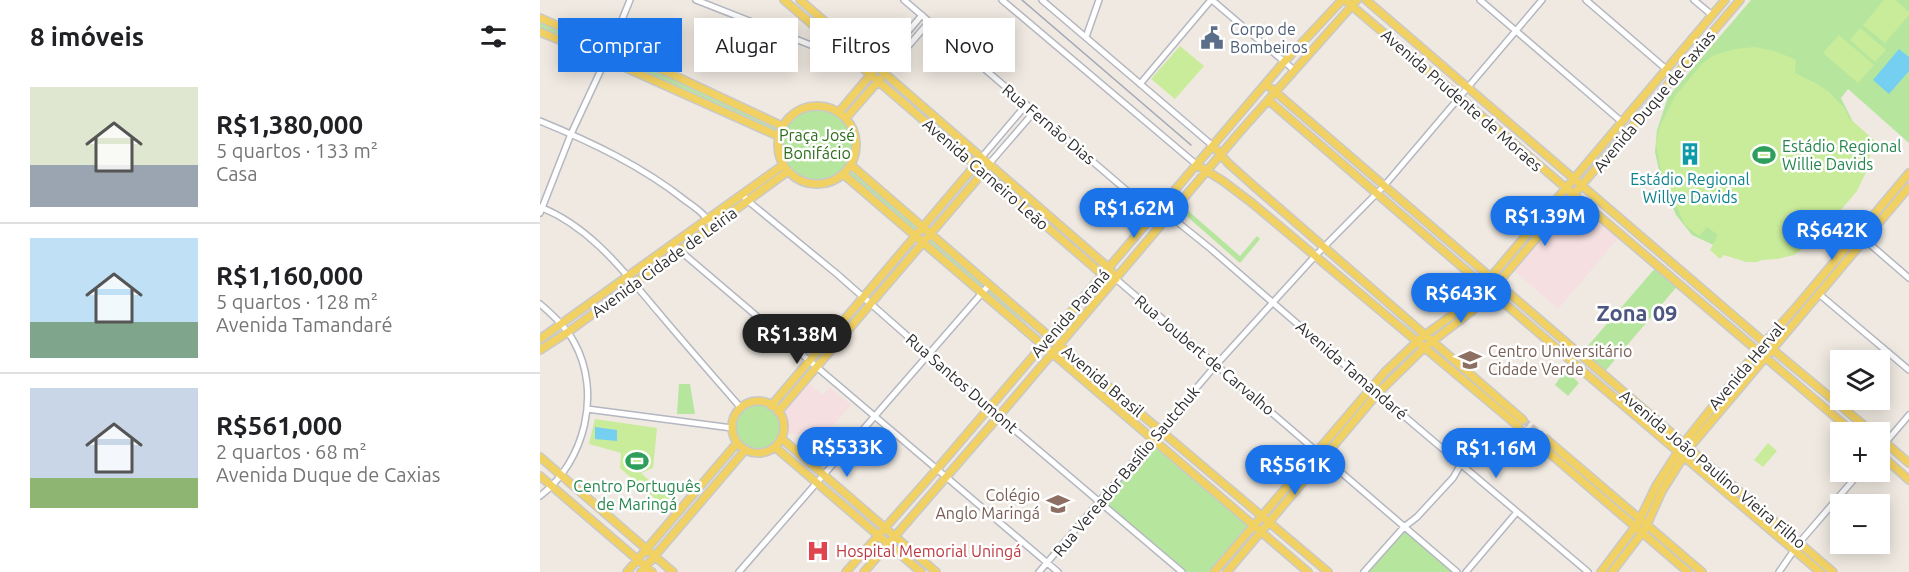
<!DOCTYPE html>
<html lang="pt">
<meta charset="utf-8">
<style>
body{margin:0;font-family:Ubuntu,sans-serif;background:#f6f6f6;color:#202124;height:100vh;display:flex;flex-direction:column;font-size:22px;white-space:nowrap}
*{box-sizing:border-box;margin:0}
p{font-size:20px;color:#757577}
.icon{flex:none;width:33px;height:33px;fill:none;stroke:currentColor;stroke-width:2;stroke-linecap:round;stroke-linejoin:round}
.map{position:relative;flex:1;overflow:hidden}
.panel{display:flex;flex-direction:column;background:#fff;width:540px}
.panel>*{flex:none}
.guide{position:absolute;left:18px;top:18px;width:570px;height:54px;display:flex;gap:12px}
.buttons{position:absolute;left:1290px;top:350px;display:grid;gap:12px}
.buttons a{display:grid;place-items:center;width:60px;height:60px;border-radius:0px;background:#fff;box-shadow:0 3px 15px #0003;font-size:30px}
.price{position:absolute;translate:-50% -51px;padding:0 14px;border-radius:21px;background:#1a73e8;color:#fff;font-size:20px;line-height:39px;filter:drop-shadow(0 2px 3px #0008)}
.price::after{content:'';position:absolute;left:50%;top:36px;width:18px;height:14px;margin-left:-9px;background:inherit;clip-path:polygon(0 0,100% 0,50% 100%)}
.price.on{background:#222;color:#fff}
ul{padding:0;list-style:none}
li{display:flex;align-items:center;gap:18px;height:150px;padding:0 30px}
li+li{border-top:2px solid #e0e0e0}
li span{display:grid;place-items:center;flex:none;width:168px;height:120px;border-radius:0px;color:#555}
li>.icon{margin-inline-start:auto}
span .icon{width:72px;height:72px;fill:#fffc;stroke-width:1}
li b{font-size:26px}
h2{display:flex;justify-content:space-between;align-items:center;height:72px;padding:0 30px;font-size:26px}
.pill{padding:0 21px;border-radius:0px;background:#fff;box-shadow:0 3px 15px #0003;font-size:21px;line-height:54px}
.pill.on{background:#1a73e8;color:#fff}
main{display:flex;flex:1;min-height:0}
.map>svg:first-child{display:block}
.medical{fill:#f5dfe0}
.green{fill:#b6e59e}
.pitch{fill:#c9ec9a}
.water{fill:#75cff0}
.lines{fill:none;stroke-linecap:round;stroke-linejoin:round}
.major-tunnel{stroke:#c8c4bd;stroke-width:7;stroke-dasharray:7 3.5;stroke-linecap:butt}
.minor-casing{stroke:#b4b7c1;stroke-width:8}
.major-casing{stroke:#c9c9c9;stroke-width:10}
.minor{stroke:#fff;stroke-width:5}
.major{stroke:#f2d163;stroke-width:7}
.rail{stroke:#a3a6b8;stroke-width:1.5}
.labels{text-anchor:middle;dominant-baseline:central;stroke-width:5;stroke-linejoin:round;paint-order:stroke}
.service-label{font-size:16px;fill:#4e5e75;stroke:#fff;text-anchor:start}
.street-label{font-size:16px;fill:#2e2e2e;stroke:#fff}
.park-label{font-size:16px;fill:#2c6e1b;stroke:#fff}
.leisure-label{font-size:16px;fill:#27864d;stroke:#fff;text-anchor:start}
.culture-label{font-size:16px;fill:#0d838f;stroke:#fff}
.education-label{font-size:16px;fill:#785e54;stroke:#fff;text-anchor:start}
.health-label{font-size:16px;fill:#be3a42;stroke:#fff;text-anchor:start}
.district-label{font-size:22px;font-weight:bold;fill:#4d5680;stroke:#fff}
</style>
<main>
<section class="panel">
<h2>8 imóveis<svg class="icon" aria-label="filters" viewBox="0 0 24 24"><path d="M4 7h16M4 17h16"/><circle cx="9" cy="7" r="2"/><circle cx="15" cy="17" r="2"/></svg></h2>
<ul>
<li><span style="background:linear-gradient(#dfe7d0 65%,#9aa5b1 0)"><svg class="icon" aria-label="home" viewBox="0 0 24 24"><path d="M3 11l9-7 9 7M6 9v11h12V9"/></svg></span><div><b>R$1,380,000</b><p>5 quartos · 133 m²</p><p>Casa</p></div></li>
<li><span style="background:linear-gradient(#bfe0f5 70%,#7fa58c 0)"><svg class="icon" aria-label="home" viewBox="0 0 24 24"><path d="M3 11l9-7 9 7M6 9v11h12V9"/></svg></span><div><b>R$1,160,000</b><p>5 quartos · 128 m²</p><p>Avenida Tamandaré</p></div></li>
<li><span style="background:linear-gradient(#c9d6e8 75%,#8fb573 0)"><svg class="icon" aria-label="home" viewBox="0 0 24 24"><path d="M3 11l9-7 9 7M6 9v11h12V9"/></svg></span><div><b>R$561,000</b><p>2 quartos · 68 m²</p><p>Avenida Duque de Caxias</p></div></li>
</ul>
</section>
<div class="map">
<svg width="1369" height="572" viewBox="0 0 1369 572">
<rect width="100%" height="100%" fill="#efe9e1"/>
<!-- medical -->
<path class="medical" d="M1033,195L1081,235L1018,309L971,268Z
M267,382L283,395L289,387L311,405L284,436L250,434L244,410Z"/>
<!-- green -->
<path class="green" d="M1211,0H1369V143L1308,89L1301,98L1315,126L1180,248L1152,235L1136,215L1120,175L1115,152L1117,130L1128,97Z
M0,20L241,128C246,120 251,113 260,109C284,98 314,115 316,141C317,151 314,159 310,168L381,229L376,234L305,173C269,198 235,178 238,134L0,28Z
M645,208L700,256L717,236L720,239L700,263L642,212Z
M389,236L448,286L504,342L385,240Z
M1117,266L1139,284L1062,375L1040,355Z
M1024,372H1028L1039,383L1028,396L1015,385Z
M139,384H150L155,414H137Z
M192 427a26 26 0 1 1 52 0a26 26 0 1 1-52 0Z
M612,439L714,526L674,572H642L560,501Z
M864,527L917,572H824Z"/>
<!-- pitch -->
<path class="pitch" d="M1344,0H1355L1369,12V15L1345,43L1323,25Z
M1320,28L1346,50L1335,62L1310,40Z
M1299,35L1334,65L1318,83L1283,53Z
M640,46L664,66L635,99L611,79Z
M1215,47L1235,51L1256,60L1255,73L1277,84L1288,91L1305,109L1309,118L1334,140L1326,172L1317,191L1277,238L1254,255L1237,259L1222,260L1217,262H1206L1184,255L1180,259L1170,250L1178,235L1167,227L1159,236L1145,225L1121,171L1116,143L1120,126L1135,96L1163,63L1174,55L1195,49Z
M55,419L117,428L113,468L101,473L135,504L129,511L80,468L81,453L49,444Z
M1228,443L1237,451L1223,467L1214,460Z"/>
<!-- water -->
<path class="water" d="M1359,49L1369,57V71L1349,94L1333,80Z
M55,427L77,430V441L55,439Z"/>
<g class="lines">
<!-- major-tunnel -->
<path class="major-tunnel" d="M983,420L1006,439
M978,426L1000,445"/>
<!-- minor casing -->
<g class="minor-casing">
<path id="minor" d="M156,0L314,62
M364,0L614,214L630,216L671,249L851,405L1048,572
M462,0L657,165
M502,0L673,146
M672,0L754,70
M940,0L1082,122
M1046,0L1126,69
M1154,0L1172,15
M546,37L559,0
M338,67L382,15
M345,73L389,22
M600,84L671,0
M0,121C51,142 102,166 146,201C156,208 166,215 172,226
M441,158L486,105
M449,164L494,112
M202,194L208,201L297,274L449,408L642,572
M0,207C51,227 85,273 119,313C146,345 173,376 201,408
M0,213L31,134L66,59L90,0
M1325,240L1369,278
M132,244L518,572
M576,279L917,572
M1279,294L1369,370
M0,304C13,315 26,327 34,342C62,392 45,462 0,496
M47,409L192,428
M1340,449L1369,415
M199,572L449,285
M499,572L676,365L776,255L844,186L1002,0
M824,572L864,527L877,517L913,478L921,464
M926,572L977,512
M1239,572L1259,543L1321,471"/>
</g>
<!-- major casing -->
<g class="major-casing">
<path id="major" d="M244,0L563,275L576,279
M260,0L569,268L572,272
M805,0L1313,432
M826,0L1232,349L1332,432
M0,18L129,73L242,126
M0,32L66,59L238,136
M726,84L1293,572
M728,100L1050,377L1280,572
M238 145a39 39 0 1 1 78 0a39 39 0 1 1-78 0Z
M299,112L332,73
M306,118L340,79
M673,146L688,163L716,188L983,420
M311,165L519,345L788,572
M657,165L683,181L712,203L978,426
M303,174L768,572
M0,339L243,165
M0,350L28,332L247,172
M192 427a26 26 0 1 1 52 0a26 26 0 1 1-52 0Z
M231,406L438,162
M238,412L445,170
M241,438L396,572
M1340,438L1369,463
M1006,439L1162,572
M1000,445L1148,572
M235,447L381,572
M1340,454L1369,480
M0,457L133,572
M0,476L112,572
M87,572L197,443
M101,572L205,450
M306,572L397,469L744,62L802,0
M324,572L459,416L698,134L817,0
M674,572L845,372L882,337L911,316L944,285L1185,0
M687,572L838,393L885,347L932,311L951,291L1200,0
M1061,572L1098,523L1116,486L1143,444L1217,351L1258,305L1369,173
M1072,572L1105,529L1122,491L1149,448L1369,187"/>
</g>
<!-- minor -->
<use href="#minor" class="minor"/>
<!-- major -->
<use href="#major" class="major"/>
<!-- rail -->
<path class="rail" d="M482,0L651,145"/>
</g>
<!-- icons -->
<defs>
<g id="civic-bare" transform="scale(1.8)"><path d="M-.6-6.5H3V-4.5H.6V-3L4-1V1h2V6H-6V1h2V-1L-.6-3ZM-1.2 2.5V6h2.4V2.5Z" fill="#5c6f8a" stroke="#fff" stroke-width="2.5" paint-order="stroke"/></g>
<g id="building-bare" transform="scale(1.8)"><path d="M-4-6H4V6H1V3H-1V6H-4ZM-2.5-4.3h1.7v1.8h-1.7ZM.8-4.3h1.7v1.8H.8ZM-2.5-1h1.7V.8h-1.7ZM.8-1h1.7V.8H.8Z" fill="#0f9aa8" stroke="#fff" stroke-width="2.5" paint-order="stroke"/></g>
<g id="stadium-bare" transform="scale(1.8)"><path d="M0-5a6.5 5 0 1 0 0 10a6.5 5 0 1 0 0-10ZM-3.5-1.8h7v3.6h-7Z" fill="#2e9e5b" stroke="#fff" stroke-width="2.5" paint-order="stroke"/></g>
<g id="university-bare" transform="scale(1.8)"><path d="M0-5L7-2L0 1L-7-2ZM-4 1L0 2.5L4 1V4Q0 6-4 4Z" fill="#8d6e63" stroke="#fff" stroke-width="2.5" paint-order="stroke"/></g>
<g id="school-bare" transform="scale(1.8)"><path d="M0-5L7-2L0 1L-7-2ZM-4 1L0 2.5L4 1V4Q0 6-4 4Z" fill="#8d6e63" stroke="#fff" stroke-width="2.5" paint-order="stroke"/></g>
<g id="hospital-bare" transform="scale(1.8)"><path d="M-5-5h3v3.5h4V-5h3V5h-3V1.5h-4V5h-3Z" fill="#e0444e" stroke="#fff" stroke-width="2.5" paint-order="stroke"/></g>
</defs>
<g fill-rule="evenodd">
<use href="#civic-bare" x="672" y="38"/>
<use href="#building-bare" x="1150" y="154"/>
<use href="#stadium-bare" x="1224" y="155"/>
<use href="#university-bare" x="930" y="360"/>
<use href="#stadium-bare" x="97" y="461"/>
<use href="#school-bare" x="518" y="504"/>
<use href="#hospital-bare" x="278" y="551"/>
</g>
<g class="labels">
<!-- service labels -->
<g class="service-label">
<text x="690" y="29">Corpo de<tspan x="690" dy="18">Bombeiros</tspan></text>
</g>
<!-- street labels -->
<g class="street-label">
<text transform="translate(922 100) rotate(41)">Avenida Prudente de Moraes</text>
<text transform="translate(1114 101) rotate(-50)">Avenida Duque de Caxias</text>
<text transform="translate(509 124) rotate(40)">Rua Fernão Dias</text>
<text transform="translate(446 174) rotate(41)">Avenida Carneiro Leão</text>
<text transform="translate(124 262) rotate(-36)">Avenida Cidade de Leiria</text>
<text transform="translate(530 313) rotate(-49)">Avenida Paraná</text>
<text transform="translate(665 355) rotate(40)">Rua Joubert de Carvalho</text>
<text transform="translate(1206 366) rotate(-50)">Avenida Herval</text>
<text transform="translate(812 370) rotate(41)">Avenida Tamandaré</text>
<text transform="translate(563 381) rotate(40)">Avenida Brasil</text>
<text transform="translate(422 383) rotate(41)">Rua Santos Dumont</text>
<text transform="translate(1173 469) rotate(40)">Avenida João Paulino Vieira Filho</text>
<text transform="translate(586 471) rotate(-50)">Rua Vereador Basílio Sautchuk</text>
</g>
<!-- park labels -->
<g class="park-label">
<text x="277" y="135">Praça José<tspan x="277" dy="18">Bonifácio</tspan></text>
</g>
<!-- leisure labels -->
<g class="leisure-label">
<text x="1242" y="146">Estádio Regional<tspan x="1242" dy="18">Willie Davids</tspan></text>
<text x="97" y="486" text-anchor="middle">Centro Português<tspan x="97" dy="18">de Maringá</tspan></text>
</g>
<!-- culture labels -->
<g class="culture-label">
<text x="1150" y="179">Estádio Regional<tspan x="1150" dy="18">Willye Davids</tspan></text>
</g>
<!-- education labels -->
<g class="education-label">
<text x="948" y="351">Centro Universitário<tspan x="948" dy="18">Cidade Verde</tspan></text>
<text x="500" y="495" text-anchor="end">Colégio<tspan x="500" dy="18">Anglo Maringá</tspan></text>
</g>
<!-- health labels -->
<g class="health-label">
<text x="296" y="551">Hospital Memorial Uningá</text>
</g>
<!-- district labels -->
<g class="district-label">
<text x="1097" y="312">Zona 09</text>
</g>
</g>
</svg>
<div class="buttons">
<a><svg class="icon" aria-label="layers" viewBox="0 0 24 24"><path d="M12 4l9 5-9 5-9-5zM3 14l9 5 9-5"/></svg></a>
<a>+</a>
<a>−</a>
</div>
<b class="price" style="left:594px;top:239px">R$1.62M</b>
<b class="price" style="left:1005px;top:247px">R$1.39M</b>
<b class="price" style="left:1292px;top:261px">R$642K</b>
<b class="price" style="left:921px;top:324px">R$643K</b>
<b class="price on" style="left:257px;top:365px">R$1.38M</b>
<b class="price" style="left:307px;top:478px">R$533K</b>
<b class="price" style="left:956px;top:479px">R$1.16M</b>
<b class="price" style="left:755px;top:496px">R$561K</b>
<div class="guide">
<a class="pill on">Comprar</a>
<a class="pill">Alugar</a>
<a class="pill">Filtros</a>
<a class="pill">Novo</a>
</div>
</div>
</main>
